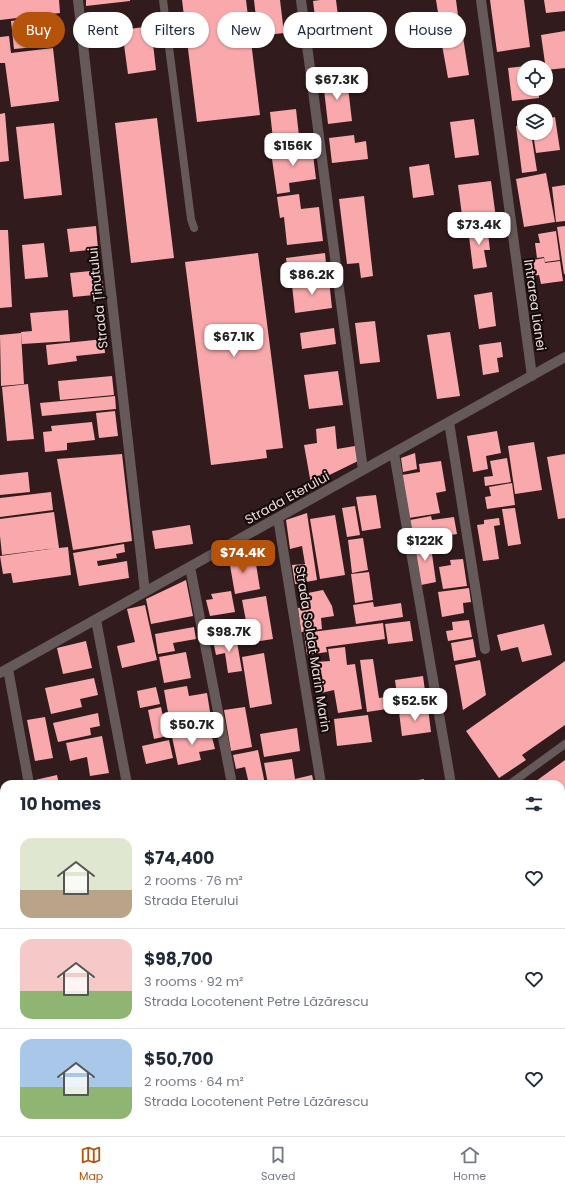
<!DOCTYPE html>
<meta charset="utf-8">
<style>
body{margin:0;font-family:Poppins,sans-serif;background:#f6f6f7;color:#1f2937;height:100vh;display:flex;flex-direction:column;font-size:15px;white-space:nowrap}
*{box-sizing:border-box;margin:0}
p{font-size:13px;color:#747a83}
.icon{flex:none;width:22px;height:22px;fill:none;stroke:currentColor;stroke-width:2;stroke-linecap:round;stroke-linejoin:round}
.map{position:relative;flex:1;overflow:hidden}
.details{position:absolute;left:0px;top:780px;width:565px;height:356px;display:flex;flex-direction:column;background:#fff;border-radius:12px 12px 0 0;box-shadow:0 1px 3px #0004}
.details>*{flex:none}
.hud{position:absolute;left:12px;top:12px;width:541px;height:36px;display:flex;gap:8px}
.fabs{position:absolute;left:517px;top:60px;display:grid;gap:8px}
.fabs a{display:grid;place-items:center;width:36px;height:36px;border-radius:50%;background:#fff;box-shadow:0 1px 3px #0004;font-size:20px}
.price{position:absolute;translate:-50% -34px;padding:0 9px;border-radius:8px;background:#fff;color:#222;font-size:13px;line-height:26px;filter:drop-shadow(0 1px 2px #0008)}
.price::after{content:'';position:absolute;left:50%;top:24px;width:12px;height:9px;margin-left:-6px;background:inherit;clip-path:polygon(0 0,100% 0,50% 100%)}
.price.selected{background:#b45309;color:#fff}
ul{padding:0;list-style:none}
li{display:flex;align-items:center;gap:12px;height:100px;padding:0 20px}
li+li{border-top:1px solid #e0e1e3}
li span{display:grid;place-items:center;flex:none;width:112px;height:80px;border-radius:12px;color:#555}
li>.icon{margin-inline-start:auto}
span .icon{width:48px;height:48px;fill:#fffc;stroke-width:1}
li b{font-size:17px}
h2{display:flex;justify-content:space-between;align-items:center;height:48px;padding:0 20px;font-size:17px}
.chip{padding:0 14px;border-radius:18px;background:#fff;box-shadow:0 1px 3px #0004;font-size:14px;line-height:36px}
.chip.selected{background:#b45309;color:#fff}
.tabs{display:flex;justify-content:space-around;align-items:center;height:56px;border-top:1px solid #e0e1e3;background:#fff;font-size:11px;color:#747a83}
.tabs a{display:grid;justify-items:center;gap:2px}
.tabs .selected{color:#b45309}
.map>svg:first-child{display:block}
.building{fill:#f9a9ac}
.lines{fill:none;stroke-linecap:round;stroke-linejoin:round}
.lane{stroke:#66595a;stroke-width:8}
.street{stroke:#66595a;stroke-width:10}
.labels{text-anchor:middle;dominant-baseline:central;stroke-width:4;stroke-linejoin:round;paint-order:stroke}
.street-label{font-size:13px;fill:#ecdbdb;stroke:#130909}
</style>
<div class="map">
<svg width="565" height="1136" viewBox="0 0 565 1136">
<rect width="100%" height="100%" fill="#321b1c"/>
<!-- building -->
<path class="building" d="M0,0H59L60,13L0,20Z
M86,0H130V1L86,6Z
M182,0H246L260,115L197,122Z
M254,0H280L284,33L258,36Z
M320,0H336L341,40L322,42L319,17H315L313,1Z
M436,0H456L459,23L440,25Z
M490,0H524L530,47L497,52Z
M544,0H565V11L546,13Z
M43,17L46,46L14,49L11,21Z
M151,26L156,70L128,74L122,30Z
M462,31L469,75L448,78L440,34Z
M565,31V68L546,70L541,35Z
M9,36L11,53L53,48L59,101L11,107L5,63H0V37Z
M535,65V67H524V89H538L539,98L512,101L508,68Z
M347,79L352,121L328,124L323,81Z
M296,109L300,145L274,148L270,112Z
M5,113L9,161L0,162V114Z
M555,117L560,150L536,153L533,133H546V119Z
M157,118L174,258L131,263L115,123Z
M474,119L479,155L455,158L450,122Z
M54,123L62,195L24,199L16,127Z
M524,125V133H531L537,171L522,173L516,126Z
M354,135L355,143L366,141L368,159L332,163L329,138Z
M312,146L316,179L289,183L290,192L277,194L271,152Z
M429,164L434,195L413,198L409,167Z
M546,173L555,222L524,227L516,179Z
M491,181L496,218L463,223L458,185Z
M565,185V221L556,222L552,187Z
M299,194L301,209L319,207L323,241L287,245L284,217L280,218L277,197Z
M364,196L373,276L361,278L359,263L347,264L339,199Z
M487,225L490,250H484L487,267L473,269L468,228Z
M96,226L98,249L70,252L67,229Z
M565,226V274H564L557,227Z
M0,230H8L12,307L0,308Z
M556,231L560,260L545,262L544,257L537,258L535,243H540L538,234Z
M44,243L48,277L25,279L22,245Z
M258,253L283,448L266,450L267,458L211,465L185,262Z
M325,253L327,274L289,279L286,258Z
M544,258L545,263L560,261L563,281L541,284L539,275L530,276L528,261Z
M101,270L104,294L73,297L70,273Z
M329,280L332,308L295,313L292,285Z
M492,292L496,326L479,329L474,295Z
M68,310L70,341L22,344L21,332L32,331L30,313Z
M375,321L380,362L360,364L355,323Z
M334,328L336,344L302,349L300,333Z
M450,332L460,396L437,399L427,335Z
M21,333L24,384L1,386L0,335Z
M104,339L105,353L76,356L77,361L48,365L46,345Z
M501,342L503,357L497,358L499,372L483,375L479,345Z
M338,371L343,405L309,409L304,375Z
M112,376L114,395L60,400L58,381Z
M28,384L34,439L7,441L2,387Z
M115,396L116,409L42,416L40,403Z
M115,411L118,436L99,438L96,413Z
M92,422L95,440L67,443V450L45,452L43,432L52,431L51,426Z
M335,426L337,449L355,446L358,461L311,484L304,445L317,443L316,429Z
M497,431L501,453L486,456L488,469L473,472L467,436Z
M534,442L542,490L515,494L508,446Z
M415,453L417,469L403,472L401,458Z
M122,454L132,541L73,550L57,459Z
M565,454V518L558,519L547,457Z
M507,458L511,482L485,486L484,477L493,476L490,461Z
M441,461L446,491L436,493L440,513L409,518L402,475L420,472L419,464Z
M28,472L30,492L0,495V475Z
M512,483L515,505L487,509L485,497L491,496L489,487Z
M51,492L53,510L0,517V498Z
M376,495L381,528L362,531L356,497Z
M355,506L360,535L347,537L342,508Z
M515,508L521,544L508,546L502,509Z
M54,512L59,548L68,547L71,575L13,583L11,573L3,574L0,556L57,548L2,555L0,536V519Z
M307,513L317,580L295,584L292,565L305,564L302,546L290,549L286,520Z
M335,515L345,575L320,579L310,519Z
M431,516L432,520L454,517L457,534L414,541L410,520Z
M499,518L500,525L494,526L499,559L483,561L477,525L484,524V520Z
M190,525L193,544L155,549L152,531Z
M363,538L368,570L352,573L348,540Z
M430,540L436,582L421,585L414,542Z
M124,544L125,552L116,554L117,558L97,561L98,566L127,561L129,578L79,586L73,553Z
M244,552L246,565L256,564L260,589L235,594L228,554Z
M463,559L467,586L443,589L439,567L451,565L450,560Z
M369,572L373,600L355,603L351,574Z
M186,580L193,616L151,624L146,599Z
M469,588L471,602L463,603L464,613L442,617L438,592Z
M323,590L332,606L334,616L321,618L322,629L301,632L298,608L305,607L303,594Z
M231,591L235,612L210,616L206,600L213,599L211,594Z
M266,596L273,639L242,644L238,622L246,621L242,600Z
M373,602L374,607L401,603L403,617L356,624L353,605Z
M145,605L157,660L122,668L117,646L135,642L127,609Z
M469,620L472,637L448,641L446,631L453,630L452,622Z
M410,621L413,641L388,644L385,624Z
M383,623L385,639L326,647L327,652L307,655L304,633Z
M544,624L552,655L522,662L518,647L501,651L497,635Z
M194,627L196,639L173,643L175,651L158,654L155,634Z
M236,636L242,671L228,673L225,653L216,655L213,640Z
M473,639L476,657L454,661L451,643Z
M86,641L92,668L63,674L57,648Z
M345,647L347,665L355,664L362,709L338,713L334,690L321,693L316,662L330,661L328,649Z
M186,652L191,678L164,683L159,657Z
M264,653L272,704L250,708L242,657Z
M373,659L379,698L397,695L395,680L423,676L425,691L418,692L420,704L367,712L360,660Z
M480,660L486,695L463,710L455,665Z
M565,661V725L522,755L526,760L499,778L466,731Z
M94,678L98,695L80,699L82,707L51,714L45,688Z
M187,686L189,696L207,693L211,718L199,720L201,730L172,735L164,690Z
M156,687L160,704L140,708L137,691Z
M161,707L167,736L154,739L148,710Z
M245,707L252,747L231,751L224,710Z
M428,708L431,732L402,736L399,712Z
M98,713L100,726L90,728L91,735L58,742L53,723Z
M368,715L372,742L337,746L334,719Z
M45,717L53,758L35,761L27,720Z
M297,728L300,751L264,757L260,734Z
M210,729L215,749L199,752L201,760L178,765L172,737Z
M102,736L109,773L90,776L87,757L70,761L66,743Z
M169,740L173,758L146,764L142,746Z
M258,750L265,784H249L245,767L236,769L233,755Z
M292,759L295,779L312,775L314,784H268L264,763Z
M565,760V932L561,926V784H532Z
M57,775L59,784H36L35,780Z
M424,779L425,784H407L406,782Z
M4,918V943H3L0,919Z
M41,1132H65L66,1136H21Z
M211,1132H235V1136H212Z
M248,1132H269L270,1136H248Z
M385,1132H404V1133L385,1136Z"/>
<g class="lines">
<!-- lane -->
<path class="lane" d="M163,0L191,219L194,228
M510,784L565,744
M561,969L565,975"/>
<!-- street -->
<path class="street" d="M78,0L145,592
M301,0L363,470
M481,0L532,376
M449,422L485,649
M394,453L451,784
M278,518L321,784
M190,567L232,784
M96,620L127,784
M8,669L29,784
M0,673L565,357
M96,1132L97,1136
M194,1132V1136
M299,1132L300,1136
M377,1132L378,1136
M511,1132L512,1136"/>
</g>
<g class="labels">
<!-- street labels -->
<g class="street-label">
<text transform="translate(98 298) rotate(-96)">Strada Ținutului</text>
<text transform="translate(535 305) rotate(82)">Intrarea Lianei</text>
<text transform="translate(287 498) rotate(-29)">Strada Eterului</text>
<text transform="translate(313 649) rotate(81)">Strada Soldat Marin Marin</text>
</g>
</g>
</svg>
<div class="fabs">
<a><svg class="icon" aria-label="locate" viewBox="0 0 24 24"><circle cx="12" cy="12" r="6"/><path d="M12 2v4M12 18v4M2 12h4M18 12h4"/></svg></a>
<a><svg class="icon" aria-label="layers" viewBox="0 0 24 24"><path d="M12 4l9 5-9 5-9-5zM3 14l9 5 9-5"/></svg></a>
</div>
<b class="price" style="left:337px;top:101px">$67.3K</b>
<b class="price" style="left:293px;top:167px">$156K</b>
<b class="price" style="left:479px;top:246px">$73.4K</b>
<b class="price" style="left:312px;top:296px">$86.2K</b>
<b class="price" style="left:234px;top:358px">$67.1K</b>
<b class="price" style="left:425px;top:562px">$122K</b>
<b class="price selected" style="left:243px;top:574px">$74.4K</b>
<b class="price" style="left:229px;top:653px">$98.7K</b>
<b class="price" style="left:415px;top:722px">$52.5K</b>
<b class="price" style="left:192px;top:746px">$50.7K</b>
<div class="hud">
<a class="chip selected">Buy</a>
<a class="chip">Rent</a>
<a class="chip">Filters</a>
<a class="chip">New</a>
<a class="chip">Apartment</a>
<a class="chip">House</a>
</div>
<section class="details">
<h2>10 homes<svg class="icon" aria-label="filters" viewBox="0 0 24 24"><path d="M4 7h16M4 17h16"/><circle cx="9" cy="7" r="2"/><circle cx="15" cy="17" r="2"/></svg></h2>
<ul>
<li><span style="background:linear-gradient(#dfe7d0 65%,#b9a48a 0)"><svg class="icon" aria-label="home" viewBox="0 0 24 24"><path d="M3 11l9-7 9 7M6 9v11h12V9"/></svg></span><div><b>$74,400</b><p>2 rooms · 76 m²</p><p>Strada Eterului</p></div><svg class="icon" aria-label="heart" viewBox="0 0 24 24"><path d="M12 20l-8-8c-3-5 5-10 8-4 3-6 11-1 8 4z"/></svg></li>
<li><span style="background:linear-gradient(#f6c9c9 65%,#8fb573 0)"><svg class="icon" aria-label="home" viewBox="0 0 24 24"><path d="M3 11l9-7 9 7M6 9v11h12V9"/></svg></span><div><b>$98,700</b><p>3 rooms · 92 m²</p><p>Strada Locotenent Petre Lăzărescu</p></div><svg class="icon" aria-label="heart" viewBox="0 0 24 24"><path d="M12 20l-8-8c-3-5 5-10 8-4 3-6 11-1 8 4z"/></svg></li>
<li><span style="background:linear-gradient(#a9c7e8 60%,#8fb573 0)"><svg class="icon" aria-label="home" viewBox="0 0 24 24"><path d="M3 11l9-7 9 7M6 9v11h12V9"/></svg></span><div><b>$50,700</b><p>2 rooms · 64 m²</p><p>Strada Locotenent Petre Lăzărescu</p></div><svg class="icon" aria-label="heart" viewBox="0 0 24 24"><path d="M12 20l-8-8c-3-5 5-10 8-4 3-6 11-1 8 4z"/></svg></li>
</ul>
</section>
</div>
<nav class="tabs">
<a class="selected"><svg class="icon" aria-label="map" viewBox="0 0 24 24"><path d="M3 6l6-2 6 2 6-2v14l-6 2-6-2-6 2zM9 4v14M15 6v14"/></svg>Map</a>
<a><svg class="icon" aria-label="saved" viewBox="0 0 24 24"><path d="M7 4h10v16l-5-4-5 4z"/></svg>Saved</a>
<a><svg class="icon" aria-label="home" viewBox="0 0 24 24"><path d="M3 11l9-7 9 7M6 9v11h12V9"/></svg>Home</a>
</nav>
